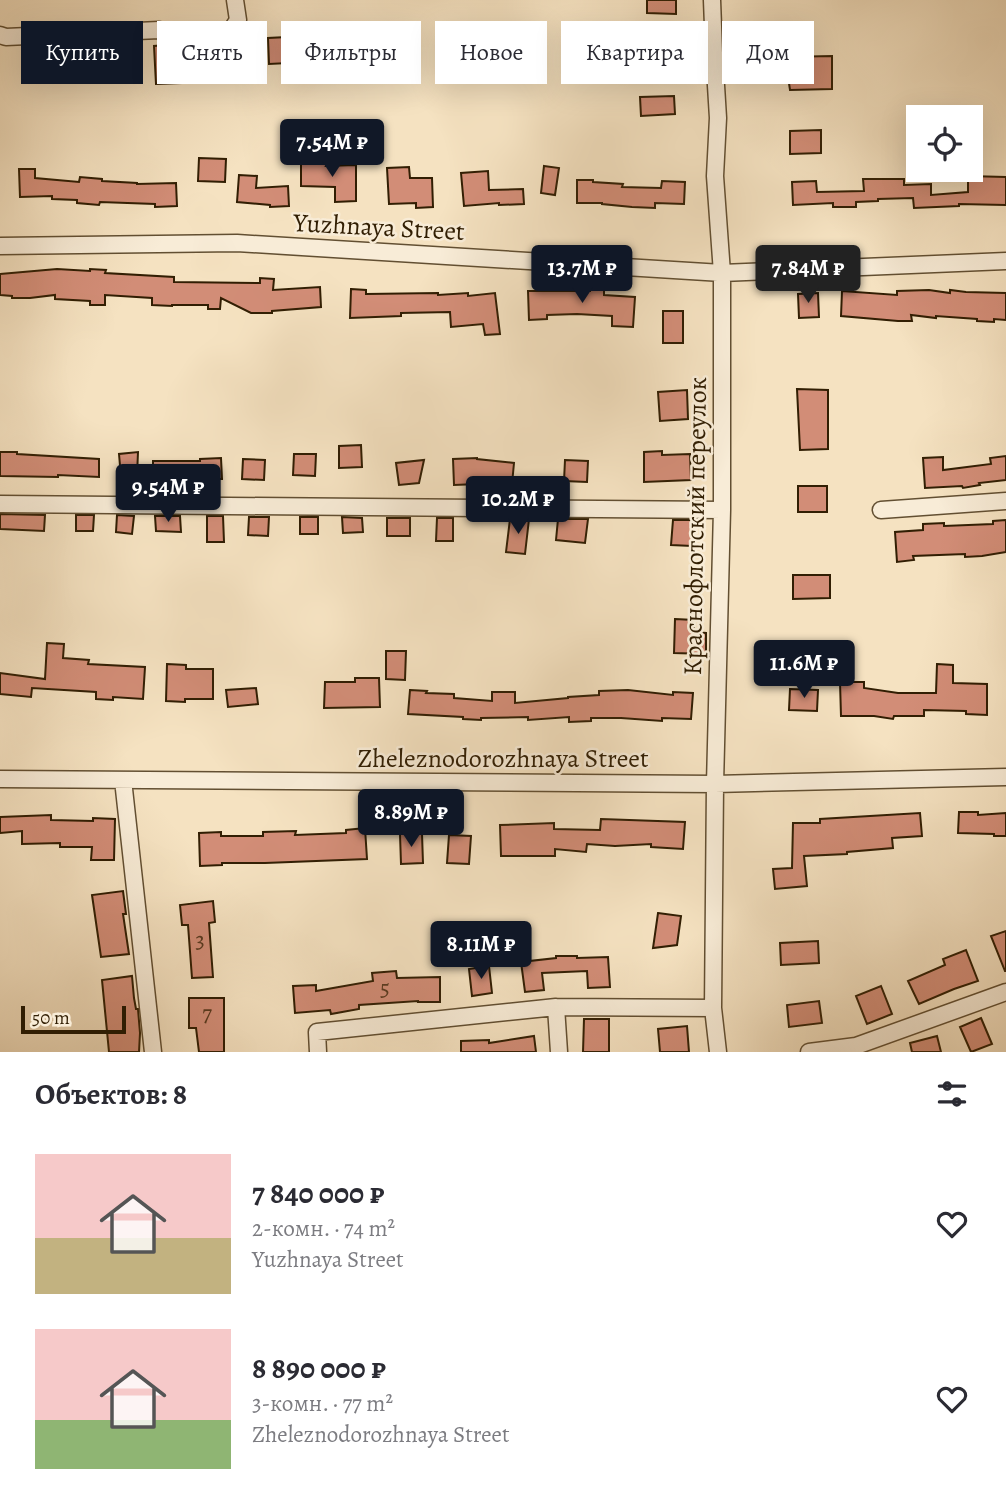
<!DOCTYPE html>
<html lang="ru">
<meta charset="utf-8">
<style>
body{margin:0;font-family:Alegreya,serif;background:#f7f7f7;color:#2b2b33;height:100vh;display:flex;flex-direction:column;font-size:26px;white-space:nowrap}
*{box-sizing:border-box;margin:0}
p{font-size:23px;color:#7c7c81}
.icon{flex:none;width:38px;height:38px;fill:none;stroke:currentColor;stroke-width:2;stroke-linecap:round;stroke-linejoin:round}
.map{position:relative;height:1052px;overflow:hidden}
.side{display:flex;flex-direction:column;background:#fff;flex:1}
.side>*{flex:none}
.top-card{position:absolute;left:21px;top:21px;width:964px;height:63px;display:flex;gap:14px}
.buttons{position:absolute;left:906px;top:105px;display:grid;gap:14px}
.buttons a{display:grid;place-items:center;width:77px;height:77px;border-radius:0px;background:#fff;box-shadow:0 7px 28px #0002;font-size:35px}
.scale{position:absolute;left:21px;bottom:18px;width:105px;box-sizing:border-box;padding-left:7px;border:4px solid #311e03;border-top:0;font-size:19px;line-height:24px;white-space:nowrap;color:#311e03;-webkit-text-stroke:5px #f8ecd7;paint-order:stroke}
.price{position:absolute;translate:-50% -60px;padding:0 16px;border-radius:7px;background:#111827;color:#fff;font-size:23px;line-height:46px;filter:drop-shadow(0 2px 4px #0008)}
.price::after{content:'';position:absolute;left:50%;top:42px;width:21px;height:16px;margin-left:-10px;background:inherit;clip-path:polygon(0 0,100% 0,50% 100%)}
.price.active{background:#222;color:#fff}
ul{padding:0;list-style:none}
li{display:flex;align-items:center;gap:21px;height:175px;padding:0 35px}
li span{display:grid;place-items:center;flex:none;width:196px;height:140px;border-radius:0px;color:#555}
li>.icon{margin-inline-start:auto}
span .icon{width:84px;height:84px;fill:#fffc;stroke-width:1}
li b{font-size:30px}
h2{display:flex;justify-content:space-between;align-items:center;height:84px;padding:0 35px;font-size:30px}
.chip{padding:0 24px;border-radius:0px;background:#fff;box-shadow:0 7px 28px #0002;font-size:24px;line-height:63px}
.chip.active{background:#111827;color:#fff}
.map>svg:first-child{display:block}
.building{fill:#d28d77;stroke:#311e03;stroke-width:2}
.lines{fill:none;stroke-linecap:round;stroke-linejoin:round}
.street-casing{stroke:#624f32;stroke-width:19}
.street{stroke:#f8ecd7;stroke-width:16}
.labels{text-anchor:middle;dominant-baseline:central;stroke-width:5;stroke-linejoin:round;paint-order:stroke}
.number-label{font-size:23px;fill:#593a20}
.street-label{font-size:26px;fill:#311e03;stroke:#f8ecd7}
</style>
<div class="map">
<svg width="1006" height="1052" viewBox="0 0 1006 1052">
<rect width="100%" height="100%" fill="#f5e2c1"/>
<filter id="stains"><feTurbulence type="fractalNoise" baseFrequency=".00286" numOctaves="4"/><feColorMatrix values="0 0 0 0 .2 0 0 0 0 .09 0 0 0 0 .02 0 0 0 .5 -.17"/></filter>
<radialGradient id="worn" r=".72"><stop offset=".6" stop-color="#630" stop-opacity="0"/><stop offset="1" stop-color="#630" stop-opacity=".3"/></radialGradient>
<!-- building -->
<path class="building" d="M647,0H676V14L647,13Z
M327,35L328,61L269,64L268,38Z
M644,43H672V64H644Z
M167,45L179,50H216L219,77L181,81V83L156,84L154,46Z
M832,56V89L790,90L785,57Z
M674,96L675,114L641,116L640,97Z
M821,130V153L790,154V131Z
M199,158L226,159L225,182L198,181Z
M301,163L327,164L326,166L356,165V201L335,202V187L301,186Z
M544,166L559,168L555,195L541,193Z
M409,167L410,178H432L433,207L416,208V203L389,204L387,168Z
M19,169H35V178L79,182L80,177L102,179V181L137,183V184L176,183L177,206L155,207V204L100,202L99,205L77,203V200L52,199V196L20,197Z
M488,171L489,190L523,189L524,204L499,205V203L464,206L461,173Z
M239,175L257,176L256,188L288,186L289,206L270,207V205L237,202Z
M968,176L1006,177V205L959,204V206L914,208L913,198L878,199V201L856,202V207H833V203L793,205L792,182L816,181L817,192L864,191L863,179H904V185L931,184V195L968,192Z
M577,180H593V182L623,184L622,187L661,188L662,181L685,182L684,204L655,203V208L632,207L602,204V203H577Z
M57,269L90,271V269L106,270L105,273L174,277V282L260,283V278L274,279L273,290L320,287L321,307L272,311V313H251L221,298L220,309H208V305H172V306L152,305V298L105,295V305H90V301L55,299V295L30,298H12V296L0,295V274Z
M351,289L366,290V294L438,293V295L468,293V296L495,293L500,334L485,335L483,324L451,327L450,312L401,313V316L350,318Z
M590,289L604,290V295L635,297L633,327L612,326V316L577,314L547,315V319L529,320L528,291H590Z
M929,290L950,293V290L966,292L1006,293V320L994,319V322L977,321V319L936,316V318L911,315L912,321H898L841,316L842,291L897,295V291Z
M818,293L819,317L799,318L798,294Z
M663,311H683V343H663Z
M797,389L828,390V449L800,450Z
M687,390L688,419L660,421L658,392Z
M361,445L362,467L339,468V446Z
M662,451V455L690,454L691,480L644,482V452Z
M0,452H17V454L99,459V477L58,475V477L0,476Z
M138,452L137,476L121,477L119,454Z
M294,454H316L315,476L293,475Z
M1006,456V480L979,483L980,485L963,488L962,486L925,488L923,458L943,457V470L991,464L990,458Z
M221,458L222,479L157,478V475H153V461H200V459Z
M477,458V459L514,463L512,484L478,481V484L454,485L453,459Z
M243,459L265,460L264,480L242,479Z
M424,460L419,483L399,485L396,463Z
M565,460L588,461L587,482L564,481Z
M798,486H827V512H798Z
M0,514L45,515L44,531L0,529Z
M76,515H94L93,531H76Z
M117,515L134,516L132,534L116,532Z
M155,516H180L181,532L156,531Z
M207,516H223L224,542H207Z
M249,517H269L268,536L248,535Z
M300,517H318V534H300Z
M342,517L362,518L363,532L343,533Z
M387,518H410V536H387Z
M437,518H453V541H436Z
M510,519H529L525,554L506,552Z
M558,519H588L585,543L556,540Z
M673,520H694L692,546L671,545Z
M1006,520V552L982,556L965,557V554L913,556L914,560L897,562L895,532L923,530V524L944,523V526L993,524V521Z
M793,575H830V598L793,599Z
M675,619L694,620V632L706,633V654L674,653Z
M47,643L64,644L63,658L89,660L88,664L145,667L143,699L113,697V700L96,699V692L32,688L31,697L0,694V673L45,679Z
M386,651H406L405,680L386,679Z
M167,664L186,665V669H213V699H185V702L166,701Z
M937,664L953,665V683L987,684V715L966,714V711L924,710V716H894L893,719L874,716H841L840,682H864V688L898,693H936Z
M355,678H379L380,707L324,708L325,682H355Z
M256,688L258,704L228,707L226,690Z
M790,689L818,690L817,711L789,710Z
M410,690L427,691L426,693L454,694V698L492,701V692H515V703L568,698V697L599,695V691L628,690L673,695V692L693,693L691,719L662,718V721L621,718H591V721L569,722V717L528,720V717L481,718V720L463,719V717L408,714Z
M959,812H978V815L1006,813V836H994V834L958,833Z
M920,813L922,836L892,838L893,848L847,852V854L804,856L807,886L775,889L773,869L792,868L793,823H820V819Z
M51,815V820L93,821V818L115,819L114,860H91L92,847H60V843L22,844V831L0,833V817Z
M601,819L685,822L683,849L651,847V844L615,846L587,844L586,852L555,849V856H501L500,825L554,823V829L600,830Z
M365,828L367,859L265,863H222V865L200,866L199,833L221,832V836H263V832L296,831L295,835L346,833V830Z
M400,834H422L423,863L401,864Z
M449,835L471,836L469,864L447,863Z
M123,891L126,914H123L129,954L101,957L92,895Z
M213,901L215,922L209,923L213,977L192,978L188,925H182L180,905Z
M658,913L681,916L677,945L653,948Z
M1006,931V971H1005L991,936Z
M818,941L819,963L781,965L780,943Z
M966,950L978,981L954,989L919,1004L908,981L945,965L943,959Z
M556,956H577V958L608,957L610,987L588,988L587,971L542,973L544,990L525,992L521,962L556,958Z
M489,966L492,993L472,996L469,969Z
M396,971L397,978L440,977V1002H418V1001L359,1005V1009L331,1014L330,1010L295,1013L293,986L316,985V991L373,981L372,973Z
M132,976L134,998L136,1009H138L140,1033L139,1052H109L102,980Z
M881,986L892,1014L867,1024L856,996Z
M189,998H224V1052H199L196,1028H189Z
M819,1001L822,1023L789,1027L787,1005Z
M981,1018L992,1044L971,1052L960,1027Z
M584,1019H609V1052H583Z
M687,1026L689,1052H660L658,1029Z
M534,1036L536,1052H461V1041L489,1040V1043Z
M937,1036L941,1052H912L910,1043Z"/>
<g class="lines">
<!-- street casing -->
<g class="street-casing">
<path id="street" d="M712,0L714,53L718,118L715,176L722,273V510L715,784L713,1008L718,1052
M0,35L6,37L159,30L179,39H225L238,20L235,0
M0,246L237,243L722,273L1006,261
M0,504L722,510
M881,510L1006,501
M0,779L715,784L1006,777
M123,780L153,1052
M556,1007L559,1052
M318,1052L317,1032L556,1007L713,1008
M809,1052L856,1046L1006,992"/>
</g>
<!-- street -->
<use href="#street" class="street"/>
</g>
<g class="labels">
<!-- number labels -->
<g class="number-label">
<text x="200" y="940">3</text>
<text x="385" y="988">5</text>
<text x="207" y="1013">7</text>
</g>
<!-- street labels -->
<g class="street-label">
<text transform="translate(379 227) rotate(3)">Yuzhnaya Street</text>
<text transform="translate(695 526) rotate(-89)">Краснофлотский переулок</text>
<text x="503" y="758">Zheleznodorozhnaya Street</text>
</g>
</g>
<rect width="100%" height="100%" filter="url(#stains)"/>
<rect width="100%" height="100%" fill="url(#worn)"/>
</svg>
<div class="buttons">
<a><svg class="icon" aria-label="locate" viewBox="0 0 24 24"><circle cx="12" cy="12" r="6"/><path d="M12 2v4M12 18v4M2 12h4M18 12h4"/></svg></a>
</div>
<div class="scale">50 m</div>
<b class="price" style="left:332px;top:179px">7.54M ₽</b>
<b class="price" style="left:582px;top:305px">13.7M ₽</b>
<b class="price active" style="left:808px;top:305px">7.84M ₽</b>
<b class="price" style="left:168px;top:524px">9.54M ₽</b>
<b class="price" style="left:518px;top:536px">10.2M ₽</b>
<b class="price" style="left:804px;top:700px">11.6M ₽</b>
<b class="price" style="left:411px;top:849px">8.89M ₽</b>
<b class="price" style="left:481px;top:981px">8.11M ₽</b>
<div class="top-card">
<a class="chip active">Купить</a>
<a class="chip">Снять</a>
<a class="chip">Фильтры</a>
<a class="chip">Новое</a>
<a class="chip">Квартира</a>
<a class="chip">Дом</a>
</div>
</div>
<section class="side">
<h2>Объектов: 8<svg class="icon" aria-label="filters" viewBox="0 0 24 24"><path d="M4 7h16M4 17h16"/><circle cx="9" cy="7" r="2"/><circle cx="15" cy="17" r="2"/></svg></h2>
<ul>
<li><span style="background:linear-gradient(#f6c9c9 60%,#c2b280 0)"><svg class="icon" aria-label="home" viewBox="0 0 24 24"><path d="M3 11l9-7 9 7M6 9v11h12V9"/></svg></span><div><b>7 840 000 ₽</b><p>2-комн. · 74 m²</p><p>Yuzhnaya Street</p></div><svg class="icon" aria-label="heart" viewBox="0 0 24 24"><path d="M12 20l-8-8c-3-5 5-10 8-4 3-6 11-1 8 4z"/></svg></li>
<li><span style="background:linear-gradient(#f6c9c9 65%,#8fb573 0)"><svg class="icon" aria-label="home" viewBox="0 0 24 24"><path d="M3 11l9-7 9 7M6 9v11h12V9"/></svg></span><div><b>8 890 000 ₽</b><p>3-комн. · 77 m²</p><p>Zheleznodorozhnaya Street</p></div><svg class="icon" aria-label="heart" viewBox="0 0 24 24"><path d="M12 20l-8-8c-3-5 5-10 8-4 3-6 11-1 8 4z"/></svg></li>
</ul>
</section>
